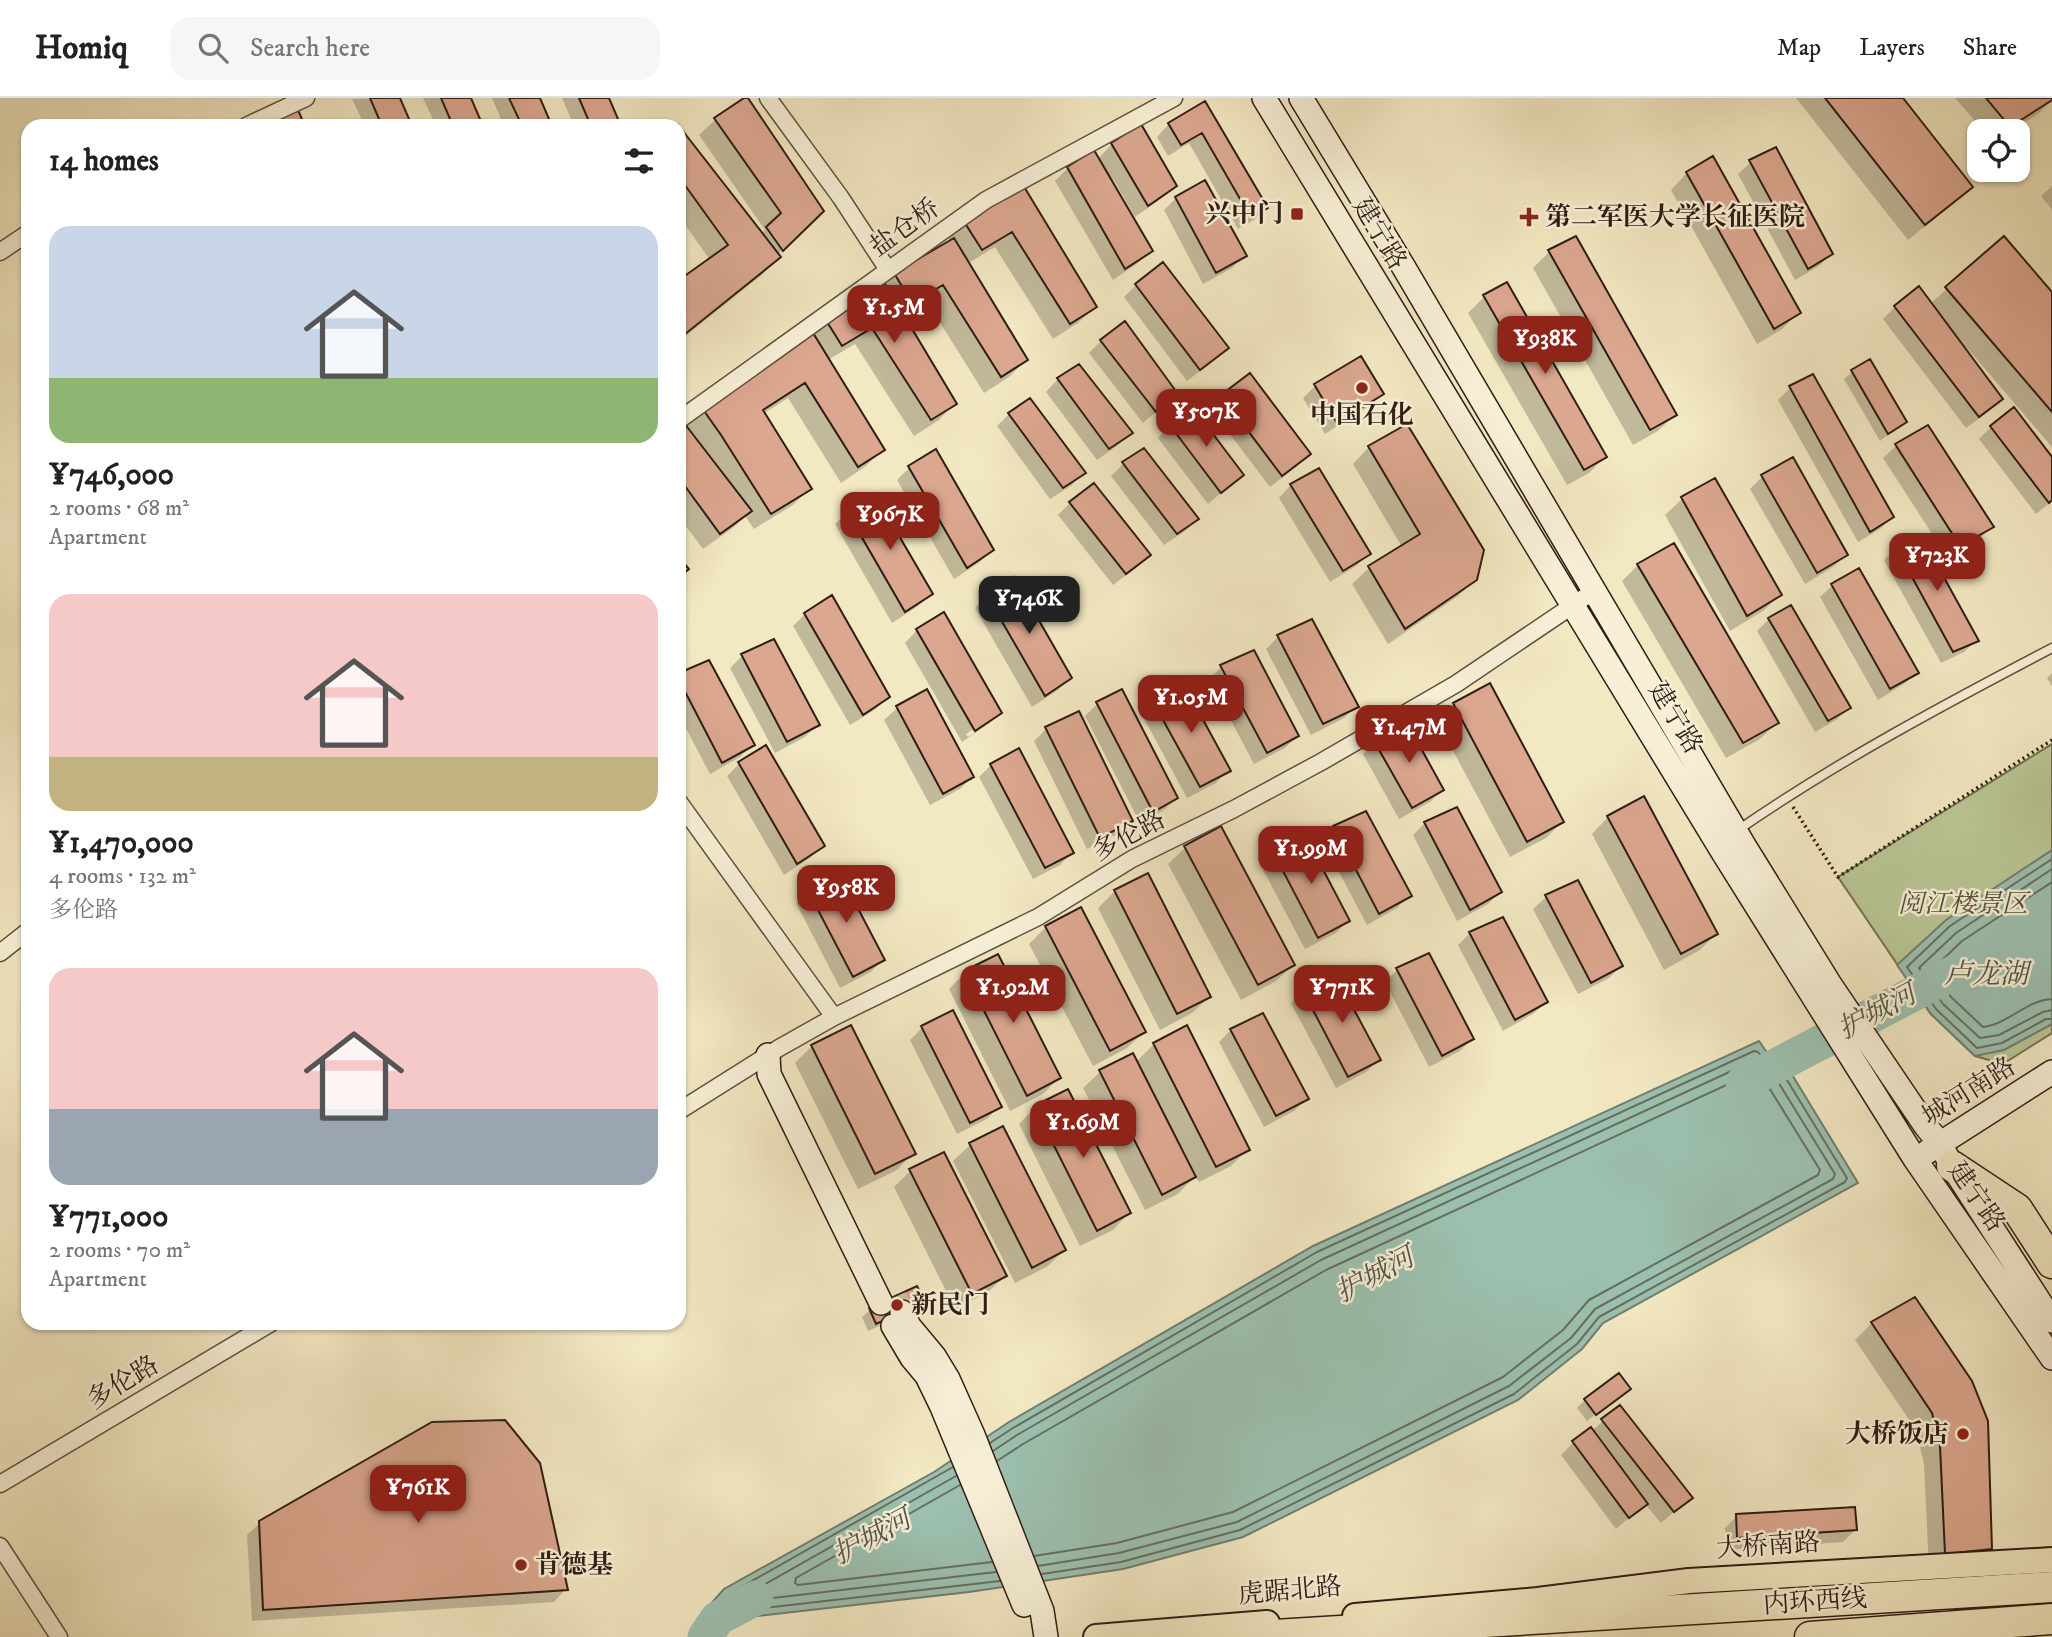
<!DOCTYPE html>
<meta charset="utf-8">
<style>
body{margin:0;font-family:"IM FELL DW Pica","Noto Serif SC",serif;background:#f6f6f6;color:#222;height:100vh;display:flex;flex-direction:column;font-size:26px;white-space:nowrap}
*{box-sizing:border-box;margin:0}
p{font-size:23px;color:#767676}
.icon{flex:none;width:38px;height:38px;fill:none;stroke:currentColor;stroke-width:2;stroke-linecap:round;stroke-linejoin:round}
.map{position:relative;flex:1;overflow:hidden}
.side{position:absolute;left:21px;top:21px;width:665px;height:1211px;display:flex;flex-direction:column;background:#fff;border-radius:21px;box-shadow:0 2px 5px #0004}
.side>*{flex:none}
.buttons{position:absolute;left:1967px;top:21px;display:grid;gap:14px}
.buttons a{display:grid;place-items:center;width:63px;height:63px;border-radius:14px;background:#fff;box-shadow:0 2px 5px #0004;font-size:35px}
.price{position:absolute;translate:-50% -60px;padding:0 16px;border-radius:14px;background:#8f2418;color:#fff;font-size:23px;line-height:46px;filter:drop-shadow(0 2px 4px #0008)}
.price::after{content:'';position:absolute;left:50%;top:42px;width:21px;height:16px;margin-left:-10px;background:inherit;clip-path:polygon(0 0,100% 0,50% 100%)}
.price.selected{background:#222;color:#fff}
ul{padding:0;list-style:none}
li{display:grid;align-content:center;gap:14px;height:371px;padding:0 28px}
li span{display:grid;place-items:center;height:217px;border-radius:21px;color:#555}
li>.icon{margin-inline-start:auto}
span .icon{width:126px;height:126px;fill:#fffc;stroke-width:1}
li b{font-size:30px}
h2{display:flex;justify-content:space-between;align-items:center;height:84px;padding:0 28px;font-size:30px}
header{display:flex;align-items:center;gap:42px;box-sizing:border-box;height:98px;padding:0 35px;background:#fff;border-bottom:2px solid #e0e0e0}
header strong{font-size:33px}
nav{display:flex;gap:38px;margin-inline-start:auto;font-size:24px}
.search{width:490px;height:63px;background:#f6f6f6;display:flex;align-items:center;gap:18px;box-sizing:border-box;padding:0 24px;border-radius:21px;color:#767676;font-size:26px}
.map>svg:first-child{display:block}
.green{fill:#b9c694;stroke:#747154;stroke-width:2}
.water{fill:#9cc0af;stroke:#707e71;stroke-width:2}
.shadow{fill:#0003;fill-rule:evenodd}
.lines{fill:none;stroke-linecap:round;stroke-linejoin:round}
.shore{stroke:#666e62;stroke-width:2}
.river{stroke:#9cc0af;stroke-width:35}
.building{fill:#dba78f;stroke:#2f1c15;stroke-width:2}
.secondary-tunnel{stroke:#cbbf9f;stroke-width:23;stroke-dasharray:23 11;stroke-linecap:butt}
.lane-casing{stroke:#604f40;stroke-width:11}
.street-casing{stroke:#604f40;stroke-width:19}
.secondary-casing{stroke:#2f1c15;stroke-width:26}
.primary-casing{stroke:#2f1c15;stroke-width:28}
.highway-casing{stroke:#2f1c15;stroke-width:33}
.path{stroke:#2f1c15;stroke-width:3.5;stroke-dasharray:2 3.5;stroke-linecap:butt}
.lane{stroke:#f7f0d7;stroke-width:8}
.street{stroke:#f7f0d7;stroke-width:16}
.secondary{stroke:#f7f0d7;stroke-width:23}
.primary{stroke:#f2e8c2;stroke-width:24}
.highway{stroke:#f2e8c2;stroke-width:30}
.poi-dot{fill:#8f2418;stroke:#f7f0d7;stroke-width:2.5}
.labels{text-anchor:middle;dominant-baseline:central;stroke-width:5;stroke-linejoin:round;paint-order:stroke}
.poi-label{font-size:26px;font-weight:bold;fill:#2f1c15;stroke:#f7f0d7;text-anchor:start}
.street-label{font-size:26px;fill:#2f1c15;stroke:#f7f0d7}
.park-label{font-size:26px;font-style:italic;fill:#584f3b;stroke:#f7f0d7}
.water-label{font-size:28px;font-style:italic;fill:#55554b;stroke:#f7f0d7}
</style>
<header>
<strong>Homiq</strong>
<div class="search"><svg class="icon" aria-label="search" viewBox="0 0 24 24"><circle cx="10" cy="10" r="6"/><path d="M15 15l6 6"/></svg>Search here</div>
<nav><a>Map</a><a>Layers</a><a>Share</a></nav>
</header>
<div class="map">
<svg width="2052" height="1539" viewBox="0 0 2052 1539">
<rect width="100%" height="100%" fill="#f2e8c2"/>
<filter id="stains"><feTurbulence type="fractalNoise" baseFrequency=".00286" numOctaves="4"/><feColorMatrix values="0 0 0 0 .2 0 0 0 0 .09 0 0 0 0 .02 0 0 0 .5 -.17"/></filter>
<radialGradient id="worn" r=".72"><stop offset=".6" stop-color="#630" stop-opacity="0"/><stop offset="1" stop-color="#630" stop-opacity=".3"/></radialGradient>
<!-- green -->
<path class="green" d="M2052,646V935L2003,966L1975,958L1931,916L1838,779Z"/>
<!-- water -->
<path class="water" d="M2052,752V926L2004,952L1975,958L1931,916L1897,867L1946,822Z
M1759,943L1772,962L1780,957L1858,1085L1603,1225L1582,1251L1518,1302L1243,1439L1123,1471L969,1494L705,1524L698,1520L724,1491L934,1374L1009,1324L1313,1148Z"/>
<!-- shadow -->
<path class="shadow" d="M398,0L410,28H365L352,1Z
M423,0H469L481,28H436Z
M492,0H538L550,28H504Z
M562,0H607L619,28H574Z
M1796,0H1901L1971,89L1954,105L1908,142Z
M1955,0H2052V2L2038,16L2010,33H1984Z
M1204,6L1266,110L1254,122L1238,131L1189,45L1168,58L1157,39L1169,26Z
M716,21L822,113L777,157L779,159L763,176L679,243V171L685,179L710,162L679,118V31L761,136L765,132L699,37Z
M1112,46L1175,88L1162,100L1135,119L1113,81L1110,83L1151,153L1138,165L1113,182L1055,83L1068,70L1094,54L1098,61Z
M1751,64L1831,156L1819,168L1795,182L1738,76Z
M1687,75L1799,214L1782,231L1757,246L1671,92Z
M2052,88V112L2041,98Z
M1023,89L1095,209L1078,225L1053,241L995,149L967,166L1026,262L1009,279L984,295L926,202L902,217L955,305L939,322L914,338L855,246L828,262L882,352L866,368L841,385L788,300L763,316L809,391L793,407L754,431L745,418L734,429L703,451L679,419V325L685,329L703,311L810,233L884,188L895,177L950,144L948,140L964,124Z
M1176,100L1245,157L1232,170L1203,186L1164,112Z
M2003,141L2052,197V349L1967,250L1964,252L2001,301L1989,313L1966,330L1883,221L1895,209L1930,206Z
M1549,154L1675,317L1658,333L1633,347L1533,170Z
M1136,187L1226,250L1214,262L1187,283L1124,199Z
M1484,199L1605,359L1589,375L1567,387L1468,215Z
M1101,243L1176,296L1143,325L1089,255Z
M1852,274L1905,323L1880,343L1844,281Z
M1058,281L1130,335L1118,347L1097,362L1046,294Z
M1315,288L1382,296L1369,308L1325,336L1303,300Z
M1790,290L1892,419L1880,431L1858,444L1778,302Z
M1222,298L1309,356L1297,368L1270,389L1210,310Z
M1009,316L1084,374L1072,387L1050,401L997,328Z
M1170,327L1242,377L1208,406L1158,340Z
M1928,329L1991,429L1979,441L1947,459L1883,360L1896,348Z
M1991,329L2052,362V403L2036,416L1979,341Z
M1369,349L1475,481L1458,498L1388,546L1352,486L1369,470L1402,449L1353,366Z
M1144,352L1197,421L1185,433L1164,447L1111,378L1123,366Z
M909,370L992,452L980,464L954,481L897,382Z
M1762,379L1846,457L1833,469L1805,486L1750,391Z
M1715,382L1780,497L1763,513L1730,533L1665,417L1682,401Z
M1291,387L1369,456L1356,468L1330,484L1279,400Z
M1070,405L1149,457L1137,469L1113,487L1058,417Z
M848,413L931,496L918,508L892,525L835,426Z
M1896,450L1977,542L1964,554L1941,565L1884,462Z
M1638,467L1777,625L1760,641L1726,660L1622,483Z
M1833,487L1917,574L1904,586L1878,602L1820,499Z
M988,498L1070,580L1058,592L1032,609L975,510Z
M805,516L888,598L876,611L850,627L793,528Z
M943,516L1000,615L987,627L962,644L905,545L917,532ZM988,622V626L968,639L966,636Z
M1769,521L1849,610L1836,622L1815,634L1757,533Z
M1278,539L1357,608L1344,620L1311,637L1266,551Z
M742,558L818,626L805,639L775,655L730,570Z
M1221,569L1297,638L1285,650L1254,666L1209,581Z
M2052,575V588L2047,580Z
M679,577L752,647L740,659L710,676L679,617Z
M926,594L972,679L960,691L930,707L884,622L897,610Z
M1153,603L1228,672L1216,685L1187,700L1141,615Z
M1097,606L1176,700L1164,712L1140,725L1085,618Z
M1454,607L1562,724L1546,740L1510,759L1437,623Z
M1046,631L1131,723L1119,735L1087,751L1034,643Z
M1375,644L1442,692L1430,704L1399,721L1363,656Z
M739,666L822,748L810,760L784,777L727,678Z
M991,667L1072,755L1060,767L1033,781L979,679Z
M1608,719L1716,836L1700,852L1664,872L1592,736Z
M1425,725L1500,794L1488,806L1457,823L1413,737Z
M1334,729L1409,798L1397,810L1367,827L1322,742Z
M1220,731L1293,867L1276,883L1241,902L1168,766L1185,750Z
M1304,740L1348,823L1336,835L1305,851L1260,766L1273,754Z
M1147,777L1209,899L1192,915L1160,932L1098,810L1115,793Z
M839,778L883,861L871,874L840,890L796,805L808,793Z
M1577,784L1621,868L1609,880L1578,896L1533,811L1546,799Z
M1080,811L1144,934L1127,950L1093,968L1029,846L1046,829Z
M1470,835L1546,904L1533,916L1503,933L1458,847Z
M1428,858L1472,941L1460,953L1429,969L1385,884L1397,872Z
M965,875L1059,980L1043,996L1010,1013L949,891Z
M1303,893L1379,962L1366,974L1336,990L1291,905Z
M922,930L999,1008L987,1021L957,1036L910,942Z
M1186,930L1248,1051L1231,1068L1199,1084L1195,1078L1178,1096L1145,1112L1083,990L1100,974L1136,964L1154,946Z
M1231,932L1307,1001L1294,1013L1264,1029L1219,944Z
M812,948L913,1055L897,1072L858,1091L795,965Z
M1035,1010L1129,1115L1113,1132L1080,1148L1019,1026Z
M970,1047L1064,1152L1048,1168L1015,1185L953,1063Z
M910,1073L1005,1178L988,1194L955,1211L894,1089Z
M917,1191L923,1204L915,1212L868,1233L862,1219L870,1212Z
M1914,1201L1991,1451L1974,1467L1929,1471L1924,1366L1916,1332L1855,1242L1872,1225Z
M1628,1291L1587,1323L1577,1310L1585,1302Z
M1603,1323L1690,1400L1661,1425L1645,1406L1616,1431L1561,1357L1573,1345L1592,1333Z
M1737,1418L1855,1432L1843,1444L1726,1452L1725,1430Z
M260,1425L566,1491L554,1504L252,1523L247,1437Z"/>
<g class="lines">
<!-- shore -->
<path class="shore" d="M2052,761L1950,828L1907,869L1936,911L1977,950L2002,945L2046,921H2052
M2052,771L1956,835L1919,870L1943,906L1980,940L1999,937L2043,914L2052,912
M2052,784L1962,843L1933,871L1951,899L1983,929C2008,926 2027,902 2052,901
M990,1345L1013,1330L1317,1154L1754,953L1758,954L1768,967L1779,969L1847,1080L1845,1084L1599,1219L1577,1246L1514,1296L1240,1432L1121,1464L1042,1476
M993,1353L1017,1337L1321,1162L1751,964L1755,965L1763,975L1775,979L1835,1076L1833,1081L1595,1211L1571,1240L1509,1288L1237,1424L1119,1455L1038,1468
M997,1363L1023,1346L1326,1172L1748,977L1768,988L1820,1072L1818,1077L1589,1202L1563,1232L1503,1279L1233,1414L1117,1445L1034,1458
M953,1369L729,1496L716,1510V1513L720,1515L1000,1483
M956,1378L746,1497L744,1501L748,1503L996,1474
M960,1387L796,1480L795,1485L798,1487L992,1464"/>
<!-- river -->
<path class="river" d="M1743,985L1957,873
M705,1539L718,1520L756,1500"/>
</g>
<!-- building -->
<path class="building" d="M370,0H400L412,28H382Z
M441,0H471L483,28H453Z
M509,0H540L552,28H522Z
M579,0H609L621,28H591Z
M744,0H748L824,113L783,153L766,129L781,115L714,20Z
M1825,0H1903L1973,89L1925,127Z
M1986,0H2052V2L2010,29Z
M1205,3L1268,110L1251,120L1202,35L1181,47L1168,25Z
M298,12L305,28H274L271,21Z
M1141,26L1177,88L1148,108L1111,45Z
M679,28L781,159L679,241V168L686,177L728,147L679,79Z
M1776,49L1833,156L1808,171L1749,62Z
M1094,52L1153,153L1125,171L1067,69Z
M1713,58L1801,215L1774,231L1686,74Z
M1205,82L1247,158L1216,175L1175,99Z
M1023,87L1097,209L1070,226L1012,134L982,152L963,122Z
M1576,138L1677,317L1650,332L1548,152Z
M2004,138L2052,194V314L1945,189Z
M954,140L1028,262L1001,279L943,187L912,205L894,175Z
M1163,164L1229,250L1200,272L1135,186Z
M884,184L957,306L931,322L872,230L842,248L824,219Z
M1507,184L1607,359L1584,372L1483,197Z
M1919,188L2003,301L1979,319L1894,208Z
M1125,223L1178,296L1156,314L1100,242Z
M810,230L885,352L858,369L805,285L763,312L812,391L771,416L721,337L702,310Z
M1361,258L1384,296L1337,325L1314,286Z
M1870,261L1907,324L1888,336L1851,272Z
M1079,266L1133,335L1109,351L1057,280Z
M1250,275L1311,356L1282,378L1221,297Z
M1813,276L1894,419L1870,434L1789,288Z
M1030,300L1086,375L1063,390L1008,315Z
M1191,307L1244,377L1221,395L1169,326Z
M2014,309L2052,359V402L2049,405L1990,328Z
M681,321L752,413L720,436L679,380V323Z
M1407,326L1484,452L1477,482L1405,531L1368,468L1420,436L1368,348Z
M1928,327L1994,429L1960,448L1895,346Z
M1144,350L1199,421L1177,436L1122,364Z
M936,351L994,452L967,470L908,368Z
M1793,359L1848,457L1817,475L1761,377Z
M1319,370L1371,456L1343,473L1290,386Z
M1715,380L1782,497L1747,518L1681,399Z
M1094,385L1151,457L1126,476L1069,404Z
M874,395L933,496L905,514L846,412Z
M1920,436L1979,543L1953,554L1895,448Z
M1674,445L1779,625L1743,645L1637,466Z
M679,459L689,471L679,479Z
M1859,470L1919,575L1890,591L1831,486Z
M1014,479L1072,580L1045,598L986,496Z
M832,497L890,599L863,617L804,515Z
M1791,507L1851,610L1828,623L1768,520Z
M944,514L1002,615L975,633L916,531Z
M1312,521L1359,609L1323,626L1277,537Z
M774,541L820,627L787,644L741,556Z
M1254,552L1299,638L1267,655L1220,567Z
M709,562L755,647L722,665L679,582V575Z
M1183,585L1231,673L1200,689L1152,602Z
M1490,585L1564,724L1527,744L1453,605Z
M927,591L974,679L943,696L896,608Z
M1122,591L1178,700L1153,714L1096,604Z
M1079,613L1133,723L1100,740L1045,629Z
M1407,625L1444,692L1412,710L1374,643Z
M766,647L825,748L797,766L738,664Z
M1019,650L1074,755L1045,770L990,666Z
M1644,698L1718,836L1681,856L1607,718Z
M1457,709L1502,794L1470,812L1424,724Z
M1366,713L1412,798L1379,816L1333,728Z
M1221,728L1295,867L1258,887L1184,748Z
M1305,737L1350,823L1318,840L1272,752Z
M1148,775L1211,899L1177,916L1114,792Z
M840,776L885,862L853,879L807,791Z
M1578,782L1623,868L1591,885L1545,797Z
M1081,809L1146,934L1110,953L1045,828Z
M1503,819L1548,904L1515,922L1469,834Z
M1429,855L1474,941L1442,958L1396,870Z
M998,856L1061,980L1027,998L964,873Z
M1335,876L1381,962L1348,979L1302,891Z
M953,912L1002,1009L970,1025L921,928Z
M1263,915L1309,1001L1276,1018L1230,931Z
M851,927L916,1056L875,1076L811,947Z
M1187,927L1250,1052L1216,1069L1153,945Z
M1133,955L1196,1079L1162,1097L1099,972Z
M1068,991L1131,1115L1097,1133L1034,1008Z
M1003,1028L1066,1152L1032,1170L969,1045Z
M944,1054L1007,1178L972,1196L909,1071Z
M917,1188L925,1204L876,1226L869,1210Z
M1915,1199L1972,1283L1988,1323L1992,1451L1945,1456L1940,1348L1932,1315L1871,1224Z
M1619,1275L1631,1291L1596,1317L1584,1301Z
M1620,1307L1693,1400L1674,1414L1601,1321Z
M505,1322L540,1365L568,1492L263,1512L259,1423L432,1324Z
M1591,1329L1648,1406L1629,1420L1572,1343Z
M1855,1409L1857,1432L1737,1440L1736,1416Z"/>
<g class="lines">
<!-- secondary-tunnel -->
<path class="secondary-tunnel" d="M895,1199L902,1214"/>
<!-- lane casing -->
<g class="lane-casing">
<path id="lane" d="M1738,732C1838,663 1945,606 2052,550"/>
</g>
<!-- street casing -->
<g class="street-casing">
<path id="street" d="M768,0L841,100L888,172
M246,28L306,0
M0,154L28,135
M679,322L986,102L1174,0
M679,704L834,919
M0,855L28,833
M679,1013L779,950L834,919L1038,819L1132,761L1234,711L1321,664L1456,586L1594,493
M0,1386L271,1225
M0,1448L59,1539"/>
</g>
<!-- secondary casing -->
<g class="secondary-casing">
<path id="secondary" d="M1264,0L1724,756L1915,1061L2052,1260
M1301,0L1403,168L1745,749L1831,888L1925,1027L1940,1046L1952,1068L2052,1223
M768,957L769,976L881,1205
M1927,1054L2052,974
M902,1214L909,1228L934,1258L948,1281L973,1337L1042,1513L1046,1539
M893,1228L912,1260L927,1278L942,1309L1024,1507"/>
</g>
<!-- primary casing -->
<g class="primary-casing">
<path id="primary" d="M1355,1518L1538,1502L1689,1483L2052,1462
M1096,1539L1267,1525"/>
</g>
<!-- highway casing -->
<g class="highway-casing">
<path id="highway" d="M1952,1068L2017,1111L2052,1165
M1242,1539L2052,1489
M1810,1539L2052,1521"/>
</g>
<!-- path -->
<path class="path" d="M1793,709L1838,779L2052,642"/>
<!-- lane -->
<use href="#lane" class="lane"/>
<!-- street -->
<use href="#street" class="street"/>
<!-- secondary -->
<use href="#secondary" class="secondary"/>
<!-- primary -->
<use href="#primary" class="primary"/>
<!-- highway -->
<use href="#highway" class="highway"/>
</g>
<!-- markers -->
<g class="poi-dot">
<rect x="1290" y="109" width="14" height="14" rx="3.5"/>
<path d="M1525.5 108.5h7v7h7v7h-7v7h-7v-7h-7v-7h7z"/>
<circle cx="1362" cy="290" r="7"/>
<circle cx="897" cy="1207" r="7"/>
<circle cx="1963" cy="1336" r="7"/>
<circle cx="521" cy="1467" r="7"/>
</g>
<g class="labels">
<!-- poi labels -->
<g class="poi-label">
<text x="1283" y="116" text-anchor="end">兴中门</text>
<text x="1545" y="119">第二军医大学长征医院</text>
<text x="1362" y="317" text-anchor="middle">中国石化</text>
<text x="911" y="1207">新民门</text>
<text x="1949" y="1336" text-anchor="end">大桥饭店</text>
<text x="535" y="1467">肯德基</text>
</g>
<!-- street labels -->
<g class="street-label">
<text transform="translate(905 130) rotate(-36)">盐仓桥</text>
<text transform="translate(1379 136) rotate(59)">建宁路</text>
<text transform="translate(1675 620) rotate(59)">建宁路</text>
<text transform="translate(1129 738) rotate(-28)">多伦路</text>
<text transform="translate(1969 994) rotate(-32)">城河南路</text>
<text transform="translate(1976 1099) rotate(55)">建宁路</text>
<text transform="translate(123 1285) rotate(-31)">多伦路</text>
<text transform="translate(1768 1448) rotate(-4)">大桥南路</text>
<text transform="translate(1290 1493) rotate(-5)">虎踞北路</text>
<text transform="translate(1815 1504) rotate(-4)">内环西线</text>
</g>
<!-- park labels -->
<g class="park-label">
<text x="1963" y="806">阅江楼景区</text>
</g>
<!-- water labels -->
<g class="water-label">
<text x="1986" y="876">卢龙湖</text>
<text transform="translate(1877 914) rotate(-28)">护城河</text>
<text transform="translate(1375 1177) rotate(-28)">护城河</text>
<text transform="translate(872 1439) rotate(-28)">护城河</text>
</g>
</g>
<rect width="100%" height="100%" filter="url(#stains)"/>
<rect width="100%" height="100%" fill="url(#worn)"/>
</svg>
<div class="buttons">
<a><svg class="icon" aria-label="locate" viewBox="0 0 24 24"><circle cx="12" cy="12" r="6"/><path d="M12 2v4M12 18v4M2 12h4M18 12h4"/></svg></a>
</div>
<b class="price" style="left:894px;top:247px">¥1.5M</b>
<b class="price" style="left:1545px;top:278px">¥938K</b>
<b class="price" style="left:1206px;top:351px">¥507K</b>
<b class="price" style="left:890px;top:454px">¥967K</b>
<b class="price" style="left:1937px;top:495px">¥723K</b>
<b class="price selected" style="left:1029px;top:538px">¥746K</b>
<b class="price" style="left:1191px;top:637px">¥1.05M</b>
<b class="price" style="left:1409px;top:667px">¥1.47M</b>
<b class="price" style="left:1311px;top:788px">¥1.99M</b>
<b class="price" style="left:846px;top:827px">¥958K</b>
<b class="price" style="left:1013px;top:927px">¥1.92M</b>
<b class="price" style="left:1342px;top:927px">¥771K</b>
<b class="price" style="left:1083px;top:1062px">¥1.69M</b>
<b class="price" style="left:418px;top:1427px">¥761K</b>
<section class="side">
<h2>14 homes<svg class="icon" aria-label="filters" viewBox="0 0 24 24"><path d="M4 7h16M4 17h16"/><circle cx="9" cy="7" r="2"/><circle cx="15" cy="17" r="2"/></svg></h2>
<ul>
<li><span style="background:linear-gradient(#c9d6e8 70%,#8fb573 0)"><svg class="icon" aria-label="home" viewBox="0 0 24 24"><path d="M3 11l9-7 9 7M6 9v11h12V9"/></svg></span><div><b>¥746,000</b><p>2 rooms · 68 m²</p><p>Apartment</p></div></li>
<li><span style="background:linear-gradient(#f6c9c9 75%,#c2b280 0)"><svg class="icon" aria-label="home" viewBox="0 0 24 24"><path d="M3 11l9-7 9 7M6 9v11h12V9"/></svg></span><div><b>¥1,470,000</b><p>4 rooms · 132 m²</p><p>多伦路</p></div></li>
<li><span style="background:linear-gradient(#f6c9c9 65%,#9aa5b1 0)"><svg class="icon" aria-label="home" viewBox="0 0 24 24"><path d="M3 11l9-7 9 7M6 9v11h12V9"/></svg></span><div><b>¥771,000</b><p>2 rooms · 70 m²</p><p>Apartment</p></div></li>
</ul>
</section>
</div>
